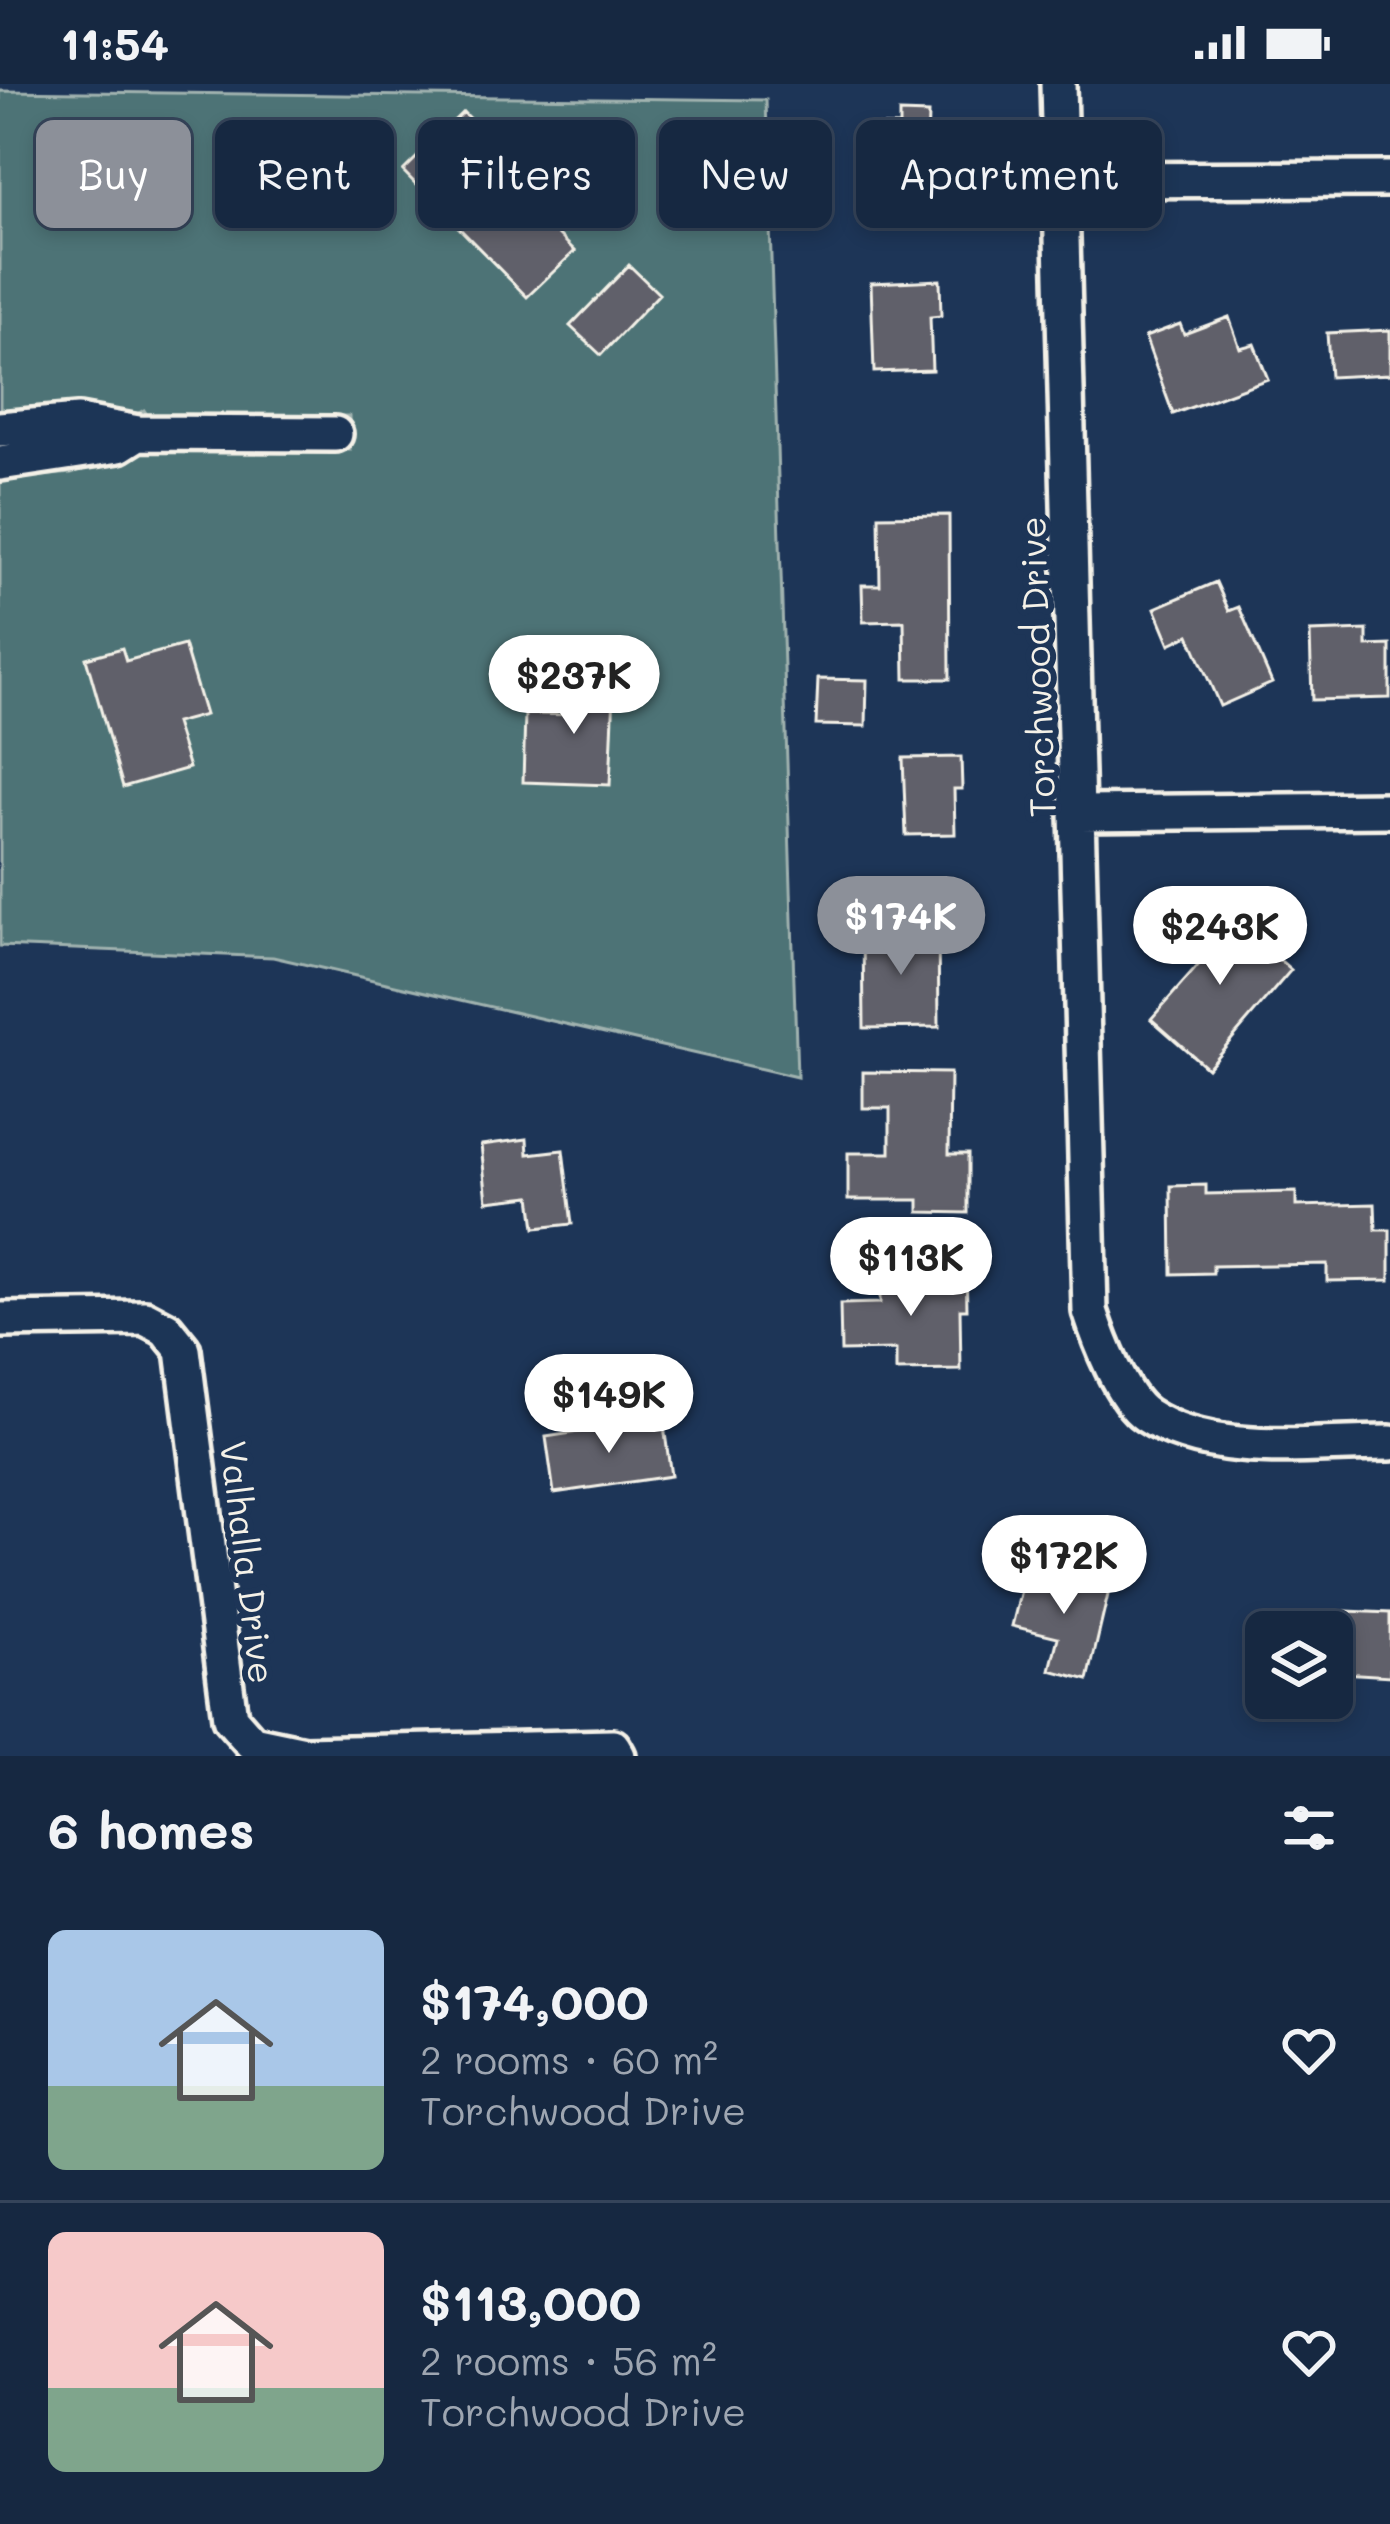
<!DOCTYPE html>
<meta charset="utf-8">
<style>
body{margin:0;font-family:Mali,sans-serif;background:#1f3048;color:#f1f3f6;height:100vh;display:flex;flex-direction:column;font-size:45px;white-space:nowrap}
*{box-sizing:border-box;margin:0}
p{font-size:39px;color:#9ea6b1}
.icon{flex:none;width:66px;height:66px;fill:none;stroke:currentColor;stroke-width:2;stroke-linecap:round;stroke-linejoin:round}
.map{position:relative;height:1672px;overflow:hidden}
.drawer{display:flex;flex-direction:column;background:#162841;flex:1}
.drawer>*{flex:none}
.banner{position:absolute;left:36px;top:36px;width:1320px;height:108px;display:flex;gap:24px}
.tools{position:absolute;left:1245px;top:1527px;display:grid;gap:24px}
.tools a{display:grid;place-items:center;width:108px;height:108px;border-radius:18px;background:#162841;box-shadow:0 6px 18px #0003,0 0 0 3px #35445a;font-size:60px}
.price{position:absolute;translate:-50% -102px;padding:0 27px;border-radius:42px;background:#fff;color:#222;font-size:39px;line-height:78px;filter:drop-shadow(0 3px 6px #0008)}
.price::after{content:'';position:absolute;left:50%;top:72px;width:36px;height:27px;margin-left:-18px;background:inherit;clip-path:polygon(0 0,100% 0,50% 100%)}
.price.current{background:#8c9099;color:#fff}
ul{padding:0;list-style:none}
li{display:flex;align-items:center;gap:36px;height:300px;padding:0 48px}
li+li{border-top:3px solid #35445a}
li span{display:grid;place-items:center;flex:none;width:336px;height:240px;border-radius:18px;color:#555}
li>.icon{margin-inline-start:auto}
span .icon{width:144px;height:144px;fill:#fffc;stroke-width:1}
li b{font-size:51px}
h2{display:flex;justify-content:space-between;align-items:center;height:144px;padding:0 48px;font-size:51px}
.pill{padding:0 42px;border-radius:18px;background:#162841;box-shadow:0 6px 18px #0003,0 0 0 3px #35445a;font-size:42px;line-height:108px}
.pill.current{background:#8c9099;color:#fff}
.status{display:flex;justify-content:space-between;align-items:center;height:84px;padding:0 60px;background:#162841;direction:ltr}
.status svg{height:33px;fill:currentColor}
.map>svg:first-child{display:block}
.green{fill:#4d7376;stroke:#a0b2af;stroke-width:3}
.building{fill:#60606a;stroke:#f4f1e8;stroke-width:3}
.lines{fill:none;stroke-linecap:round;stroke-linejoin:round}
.minor-casing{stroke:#f4f1e8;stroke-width:42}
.minor{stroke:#1d3557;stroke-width:33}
.labels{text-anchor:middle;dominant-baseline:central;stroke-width:12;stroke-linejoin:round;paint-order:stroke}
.street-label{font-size:36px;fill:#f4f1e8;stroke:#1d3557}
</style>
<div class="status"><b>11:54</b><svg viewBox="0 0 49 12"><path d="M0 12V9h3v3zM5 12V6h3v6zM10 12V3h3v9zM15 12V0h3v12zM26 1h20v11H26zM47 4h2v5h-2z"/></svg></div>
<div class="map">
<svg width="1390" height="1672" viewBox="0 0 1390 1672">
<rect width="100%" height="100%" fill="#1d3557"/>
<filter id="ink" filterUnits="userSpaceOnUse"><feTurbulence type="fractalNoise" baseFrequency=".00833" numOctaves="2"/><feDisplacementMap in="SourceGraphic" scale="24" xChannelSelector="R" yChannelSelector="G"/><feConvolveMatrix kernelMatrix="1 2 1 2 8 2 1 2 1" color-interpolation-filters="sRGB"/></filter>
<g filter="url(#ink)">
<!-- green -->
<path class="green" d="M0,7L766,16L797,993L273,873L0,862V396L71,389L149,366H350L349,332H148L144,326L137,330L79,321L0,327Z"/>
<!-- building -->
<path class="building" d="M463,28L529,96L547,79L563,94L546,111L559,123L545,137L575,167L527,213L403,87Z
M899,29L928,30L925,126L862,124L864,41L899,42Z
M629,181L659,210L601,271L570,242Z
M940,196L941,232L930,233L932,286L874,288L871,199Z
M1229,233L1240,264L1254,260L1268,295L1173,330L1145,253L1180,240L1184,250Z
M1390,246V290L1330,293L1327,249Z
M949,431L950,595H905L904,537L863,538L862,501H880L879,432Z
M1216,498L1229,527L1239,523L1272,599L1220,622L1189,551L1170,560L1155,524Z
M1367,546V562L1390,561V614L1312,616L1310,548Z
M184,561L205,631L175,639L189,684L123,703L86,574L122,564L126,577Z
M580,583L615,584L610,701L523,698L525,630L579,631Z
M818,595L867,596L866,642L816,641Z
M961,673L962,705H954L955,750L906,751L903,674Z
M1216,820L1291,886L1207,984L1151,935L1210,868L1189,850Z
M938,843L939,943L864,944L863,844Z
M863,988L950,989L949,1070H968V1129L919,1128V1116H848V1069H890V1024H863Z
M527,1055L528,1070L563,1066L572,1140L535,1144L531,1112L487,1117L481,1061Z
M1206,1101V1110L1296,1108V1122L1375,1120L1376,1146H1390V1196L1327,1197V1180L1213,1182V1189L1172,1190L1171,1102Z
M966,1183L967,1225H960L961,1286L896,1287V1266L841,1267L840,1220L880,1219V1186Z
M663,1335L671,1392L554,1409L546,1353Z
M1027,1482L1110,1502L1088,1596L1050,1586L1058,1553L1012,1542Z
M1346,1527L1390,1529V1592L1343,1589Z"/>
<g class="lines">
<!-- minor casing -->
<g class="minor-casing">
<path id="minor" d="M1058,0L1090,1227C1099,1255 1121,1314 1146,1331C1213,1375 1314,1359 1390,1359
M1060,96L1390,95
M0,345L78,338L138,349L335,350
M0,379L119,361L138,349
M1080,729L1390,726
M0,1236L145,1234L166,1245L183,1266L230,1634L252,1659L304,1670L613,1663L618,1672"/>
</g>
<!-- minor -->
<use href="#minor" class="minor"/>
</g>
</g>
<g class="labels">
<!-- street labels -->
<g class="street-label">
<text transform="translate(1036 583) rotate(-92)">Torchwood Drive</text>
<text transform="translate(249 1478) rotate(83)">Valhalla Drive</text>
</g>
</g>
</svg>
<div class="tools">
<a><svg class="icon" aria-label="layers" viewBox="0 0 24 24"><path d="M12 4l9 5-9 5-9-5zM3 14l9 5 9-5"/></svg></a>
</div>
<b class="price" style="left:574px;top:653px">$237K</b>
<b class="price current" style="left:901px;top:894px">$174K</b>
<b class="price" style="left:1220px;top:904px">$243K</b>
<b class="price" style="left:911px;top:1235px">$113K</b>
<b class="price" style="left:609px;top:1372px">$149K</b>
<b class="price" style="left:1064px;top:1533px">$172K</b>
<div class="banner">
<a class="pill current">Buy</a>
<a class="pill">Rent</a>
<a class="pill">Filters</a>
<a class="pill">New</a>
<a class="pill">Apartment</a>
</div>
</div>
<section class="drawer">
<h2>6 homes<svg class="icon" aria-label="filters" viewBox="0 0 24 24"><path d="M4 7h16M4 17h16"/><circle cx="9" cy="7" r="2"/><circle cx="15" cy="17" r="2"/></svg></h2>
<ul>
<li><span style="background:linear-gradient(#a9c7e8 65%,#7fa58c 0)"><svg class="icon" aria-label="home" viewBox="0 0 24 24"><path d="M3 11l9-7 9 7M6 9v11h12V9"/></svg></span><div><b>$174,000</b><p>2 rooms · 60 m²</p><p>Torchwood Drive</p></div><svg class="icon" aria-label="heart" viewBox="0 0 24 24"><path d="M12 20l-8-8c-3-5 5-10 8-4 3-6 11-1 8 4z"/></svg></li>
<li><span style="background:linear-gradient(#f6c9c9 65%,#7fa58c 0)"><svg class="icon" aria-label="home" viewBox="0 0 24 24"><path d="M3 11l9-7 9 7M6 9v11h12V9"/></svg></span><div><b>$113,000</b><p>2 rooms · 56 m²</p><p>Torchwood Drive</p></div><svg class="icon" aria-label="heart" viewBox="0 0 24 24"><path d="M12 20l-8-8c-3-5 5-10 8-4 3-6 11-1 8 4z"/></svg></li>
</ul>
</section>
